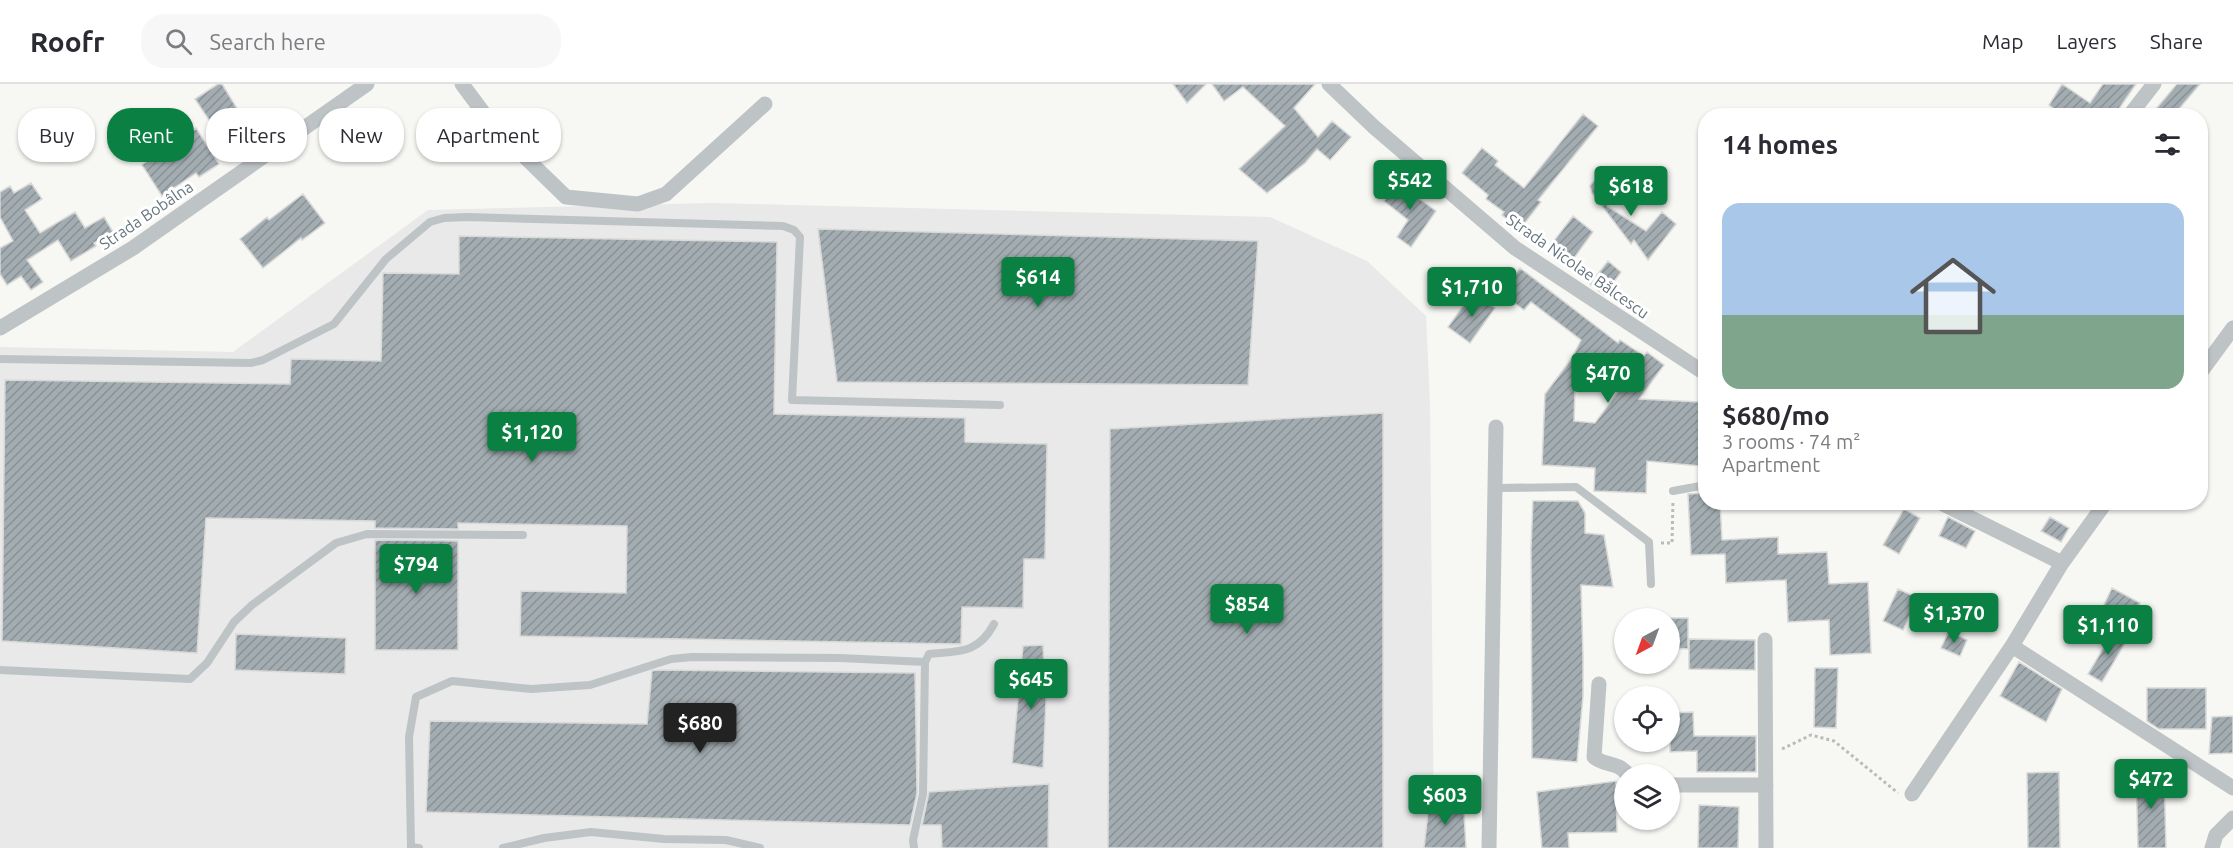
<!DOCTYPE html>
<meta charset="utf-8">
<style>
body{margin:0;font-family:Ubuntu,sans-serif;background:#f7f7f7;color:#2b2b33;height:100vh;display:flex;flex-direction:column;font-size:22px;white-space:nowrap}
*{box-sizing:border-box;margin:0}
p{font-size:20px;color:#7c7c81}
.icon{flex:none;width:33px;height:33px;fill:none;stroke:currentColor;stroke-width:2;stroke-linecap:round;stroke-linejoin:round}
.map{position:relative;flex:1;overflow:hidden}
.drawer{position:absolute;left:1698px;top:24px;width:510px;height:402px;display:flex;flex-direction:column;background:#fff;border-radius:24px;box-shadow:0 2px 4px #0004}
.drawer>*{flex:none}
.banner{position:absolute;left:18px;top:24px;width:570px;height:54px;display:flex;gap:12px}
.needle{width:39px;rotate:221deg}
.controls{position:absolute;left:1614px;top:524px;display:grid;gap:12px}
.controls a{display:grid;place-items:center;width:66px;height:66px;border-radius:50%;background:#fff;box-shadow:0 2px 4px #0004;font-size:30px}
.price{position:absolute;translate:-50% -51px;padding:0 14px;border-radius:6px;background:#0b8043;color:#fff;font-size:20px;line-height:39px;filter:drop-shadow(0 2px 3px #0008)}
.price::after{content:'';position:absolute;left:50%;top:36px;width:18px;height:14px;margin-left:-9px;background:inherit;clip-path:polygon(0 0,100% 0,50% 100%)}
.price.active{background:#222;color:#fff}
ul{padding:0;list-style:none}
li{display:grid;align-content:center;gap:12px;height:318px;padding:0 24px}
li span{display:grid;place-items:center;height:186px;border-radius:18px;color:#555}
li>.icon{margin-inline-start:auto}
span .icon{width:108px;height:108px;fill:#fffc;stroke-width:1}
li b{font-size:26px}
h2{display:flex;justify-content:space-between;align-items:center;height:72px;padding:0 24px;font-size:26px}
.pill{padding:0 21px;border-radius:24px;background:#fff;box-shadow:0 2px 4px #0004;font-size:21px;line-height:54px}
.pill.active{background:#0b8043;color:#fff}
header{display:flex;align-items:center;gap:36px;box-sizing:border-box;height:84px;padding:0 30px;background:#fff;border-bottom:2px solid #e1e1e2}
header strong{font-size:28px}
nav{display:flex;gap:33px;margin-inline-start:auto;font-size:21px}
.search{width:420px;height:54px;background:#f7f7f7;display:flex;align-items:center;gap:15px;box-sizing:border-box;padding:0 21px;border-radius:24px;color:#7c7c81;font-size:22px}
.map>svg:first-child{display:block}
.built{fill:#e8e9e8}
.building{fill:url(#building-hatch);stroke:#d9d9d7;stroke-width:1.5;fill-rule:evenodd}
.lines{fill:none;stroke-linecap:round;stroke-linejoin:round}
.path{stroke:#b9bcbe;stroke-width:3;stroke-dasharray:3 3;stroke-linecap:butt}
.lane{stroke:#bec3c6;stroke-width:8}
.street{stroke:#bec3c6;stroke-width:15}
.labels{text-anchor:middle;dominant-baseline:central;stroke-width:6;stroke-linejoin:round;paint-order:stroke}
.street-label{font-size:16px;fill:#64757d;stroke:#fff}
</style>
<header>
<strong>Roofr</strong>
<div class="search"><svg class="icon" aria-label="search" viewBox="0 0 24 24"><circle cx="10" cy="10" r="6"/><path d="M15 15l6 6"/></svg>Search here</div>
<nav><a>Map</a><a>Layers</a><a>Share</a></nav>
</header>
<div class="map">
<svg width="2233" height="764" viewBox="0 0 2233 764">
<defs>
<pattern id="building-hatch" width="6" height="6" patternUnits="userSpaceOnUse" patternTransform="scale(1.5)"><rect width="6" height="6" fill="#a3adb1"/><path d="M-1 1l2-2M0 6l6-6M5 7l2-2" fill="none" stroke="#889195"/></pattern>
</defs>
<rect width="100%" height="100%" fill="#f7f7f4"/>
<!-- built -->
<path class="built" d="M709,119L1270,133L1367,177L1426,232L1430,321L1434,764H0V263L233,268L428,126Z"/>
<!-- building -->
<path class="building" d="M218,0H222L238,26L213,42L195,15Z
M1173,0H1206L1187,19Z
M1212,0H1315L1294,24L1318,53L1332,37L1351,53L1330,76L1317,65L1305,79L1267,109L1239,85L1285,42L1243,3L1224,17Z
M2062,0L2090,19L2103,0H2136L2114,32H2063L2049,21Z
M2177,0H2200L2173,32H2150Z
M1583,30L1598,42L1538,116L1541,118L1520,145L1502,131L1504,128L1486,115L1488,111L1462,89L1482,64L1498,77L1495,81L1524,104Z
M196,44L219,80L199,93L196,89L162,112L142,81Z
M1603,86L1626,101L1607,122L1646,147L1662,128L1676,140L1648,176L1634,156L1631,160L1592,109L1590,102Z
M1403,93L1417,104L1413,110L1436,127L1411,163L1397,153L1408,136L1384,117Z
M31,99L42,115L25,126L40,149L75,128L85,144L104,133L113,148L94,159L96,162L71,177L58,156L27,176L43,198L31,206L21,192L7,201L0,190V164L13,157L0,133V108L10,102L14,109Z
M303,110L325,139L302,156L301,154L263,184L240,155L267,133L269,136Z
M1573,132L1593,148L1571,178L1550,162Z
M818,145L1258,157L1248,301L837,298Z
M459,152L777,158L774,330L965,334V358L1047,360L1045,475H1024L1023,524L962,523L961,560L520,552L521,507L626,509L627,442L458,439V445L375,444V437L206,434L197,569L2,557L5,296L290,300L291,275L381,277L383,189L459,190Z
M1608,177L1621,188L1604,211L1590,200Z
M1520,184L1618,259L1620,256L1644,272L1647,268L1664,281L1639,315L1700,318V382L1647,377L1646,409L1594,407L1595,384L1542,381L1545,310L1572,274L1581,256L1531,218L1524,226L1501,209ZM1604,275L1629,293L1595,339L1574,337L1575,305L1590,287L1594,290Z
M1473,208L1495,224L1470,259L1448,243Z
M1383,329V764H1108L1110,345Z
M1706,409V418H1720L1722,456L1778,453V470L1827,468L1829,500L1868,498L1871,569L1830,571L1829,536L1788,538L1786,496L1726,499L1725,470L1691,471L1688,410Z
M1533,417H1578L1585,429V449L1604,451L1613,503L1581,501L1583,572V612L1577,678L1532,674L1531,464Z
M1904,425L1920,434L1899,470L1883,461Z
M1948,433L1975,447L1966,464L1939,452Z
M2050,433L2069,444L2061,458L2041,447Z
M375,456L458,457V566H375Z
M2112,504L2140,519L2128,540L2102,525Z
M1898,505L1918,514L1903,546L1883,537Z
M1670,534H1688V565L1670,564Z
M2114,546L2128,554L2102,598L2088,590Z
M1949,547L1967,556L1960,572L1941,564Z
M236,550L346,554L345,590L235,586Z
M1689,555L1755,556V586L1689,585Z
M1043,561L1046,617L1043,684L1012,679L1023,562Z
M2019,578L2062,605L2046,638L2000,612Z
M1815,584H1838L1836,644L1814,643Z
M658,586L915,589L917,709L910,741L426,728L430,637L647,640L652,587Z
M2147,604H2206V645H2159L2147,637Z
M1693,628L1694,652H1756V688H1697V667L1670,668V629Z
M2233,632V669L2209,670L2212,633Z
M2164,687L2166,764H2138L2136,688Z
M2059,688L2060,764H2028L2027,689Z
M1616,697L1617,748L1568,749L1569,764H1542L1537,708Z
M1049,700L1048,764H942L941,741H922L929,708Z
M1435,711L1453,712L1452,723L1464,729L1466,764H1424L1428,729H1436Z
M1699,721L1739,723L1738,764H1698Z"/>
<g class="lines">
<!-- path -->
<path class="path" d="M1661,459H1672L1673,417
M1782,665L1811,651L1834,657L1898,709"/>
<!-- lane -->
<path class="lane" d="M0,275L251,279L263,276L334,240L386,175L430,138L444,134L467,133L783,142L794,146L800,153L792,316L1000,321
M1496,404L1576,403L1649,458L1651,500
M1673,407L1706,401
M0,586L190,595L207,579L234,538L252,521L336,459L367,450L523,451
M419,764L411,763L409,653L416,613L452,597L531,605L590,601L671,575L692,573L840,574L925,578L929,570C959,567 978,570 994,540
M503,764L544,754L591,748L664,755L726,756L760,764
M914,764L913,756L923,710L925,578"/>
<!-- street -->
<path class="street" d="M462,0L494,43L566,113L638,120L666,110L765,20
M1329,0L1374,43L1515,164L1706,290
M2129,32L2154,0
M0,244L133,164L367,0
M2200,289L2233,244
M1939,418L2062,479
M1765,556L1766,764
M2012,562L2233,704
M1599,600L1594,673C1604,682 1619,678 1627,690
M1670,701H1766
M1912,710L2012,562L2062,479L2106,418
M1489,764L1496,343
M2212,764L2216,751L2233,734"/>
</g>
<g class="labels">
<!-- street labels -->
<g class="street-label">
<text transform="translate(146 131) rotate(-34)">Strada Bobâlna</text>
<text transform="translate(1578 182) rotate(35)">Strada Nicolae Bălcescu</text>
</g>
</g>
</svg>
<div class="controls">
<a><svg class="needle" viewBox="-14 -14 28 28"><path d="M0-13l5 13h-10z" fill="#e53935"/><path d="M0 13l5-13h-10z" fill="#7c7c81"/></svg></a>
<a><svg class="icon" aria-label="locate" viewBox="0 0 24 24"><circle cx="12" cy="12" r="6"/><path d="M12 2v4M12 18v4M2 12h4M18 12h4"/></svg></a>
<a><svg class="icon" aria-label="layers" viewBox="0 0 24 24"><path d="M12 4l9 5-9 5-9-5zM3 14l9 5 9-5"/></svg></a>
</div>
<b class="price" style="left:1410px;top:127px">$542</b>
<b class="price" style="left:1631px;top:133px">$618</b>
<b class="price" style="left:1038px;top:224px">$614</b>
<b class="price" style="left:1472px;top:234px">$1,710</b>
<b class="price" style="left:1608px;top:320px">$470</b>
<b class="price" style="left:532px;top:379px">$1,120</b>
<b class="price" style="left:416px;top:511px">$794</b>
<b class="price" style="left:1247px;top:551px">$854</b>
<b class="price" style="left:1954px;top:560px">$1,370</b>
<b class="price" style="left:2108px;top:572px">$1,110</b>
<b class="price" style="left:1031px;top:626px">$645</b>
<b class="price active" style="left:700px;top:670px">$680</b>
<b class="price" style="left:2151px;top:726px">$472</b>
<b class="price" style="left:1445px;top:742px">$603</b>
<div class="banner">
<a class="pill">Buy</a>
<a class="pill active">Rent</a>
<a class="pill">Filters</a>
<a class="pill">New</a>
<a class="pill">Apartment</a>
</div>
<section class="drawer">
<h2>14 homes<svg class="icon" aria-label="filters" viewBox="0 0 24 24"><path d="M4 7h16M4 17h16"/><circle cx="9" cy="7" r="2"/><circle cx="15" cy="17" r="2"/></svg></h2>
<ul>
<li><span style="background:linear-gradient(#a9c7e8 60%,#7fa58c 0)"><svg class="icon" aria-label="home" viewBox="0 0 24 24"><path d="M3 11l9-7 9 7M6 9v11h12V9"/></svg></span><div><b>$680/mo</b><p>3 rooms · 74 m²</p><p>Apartment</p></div></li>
</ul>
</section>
</div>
